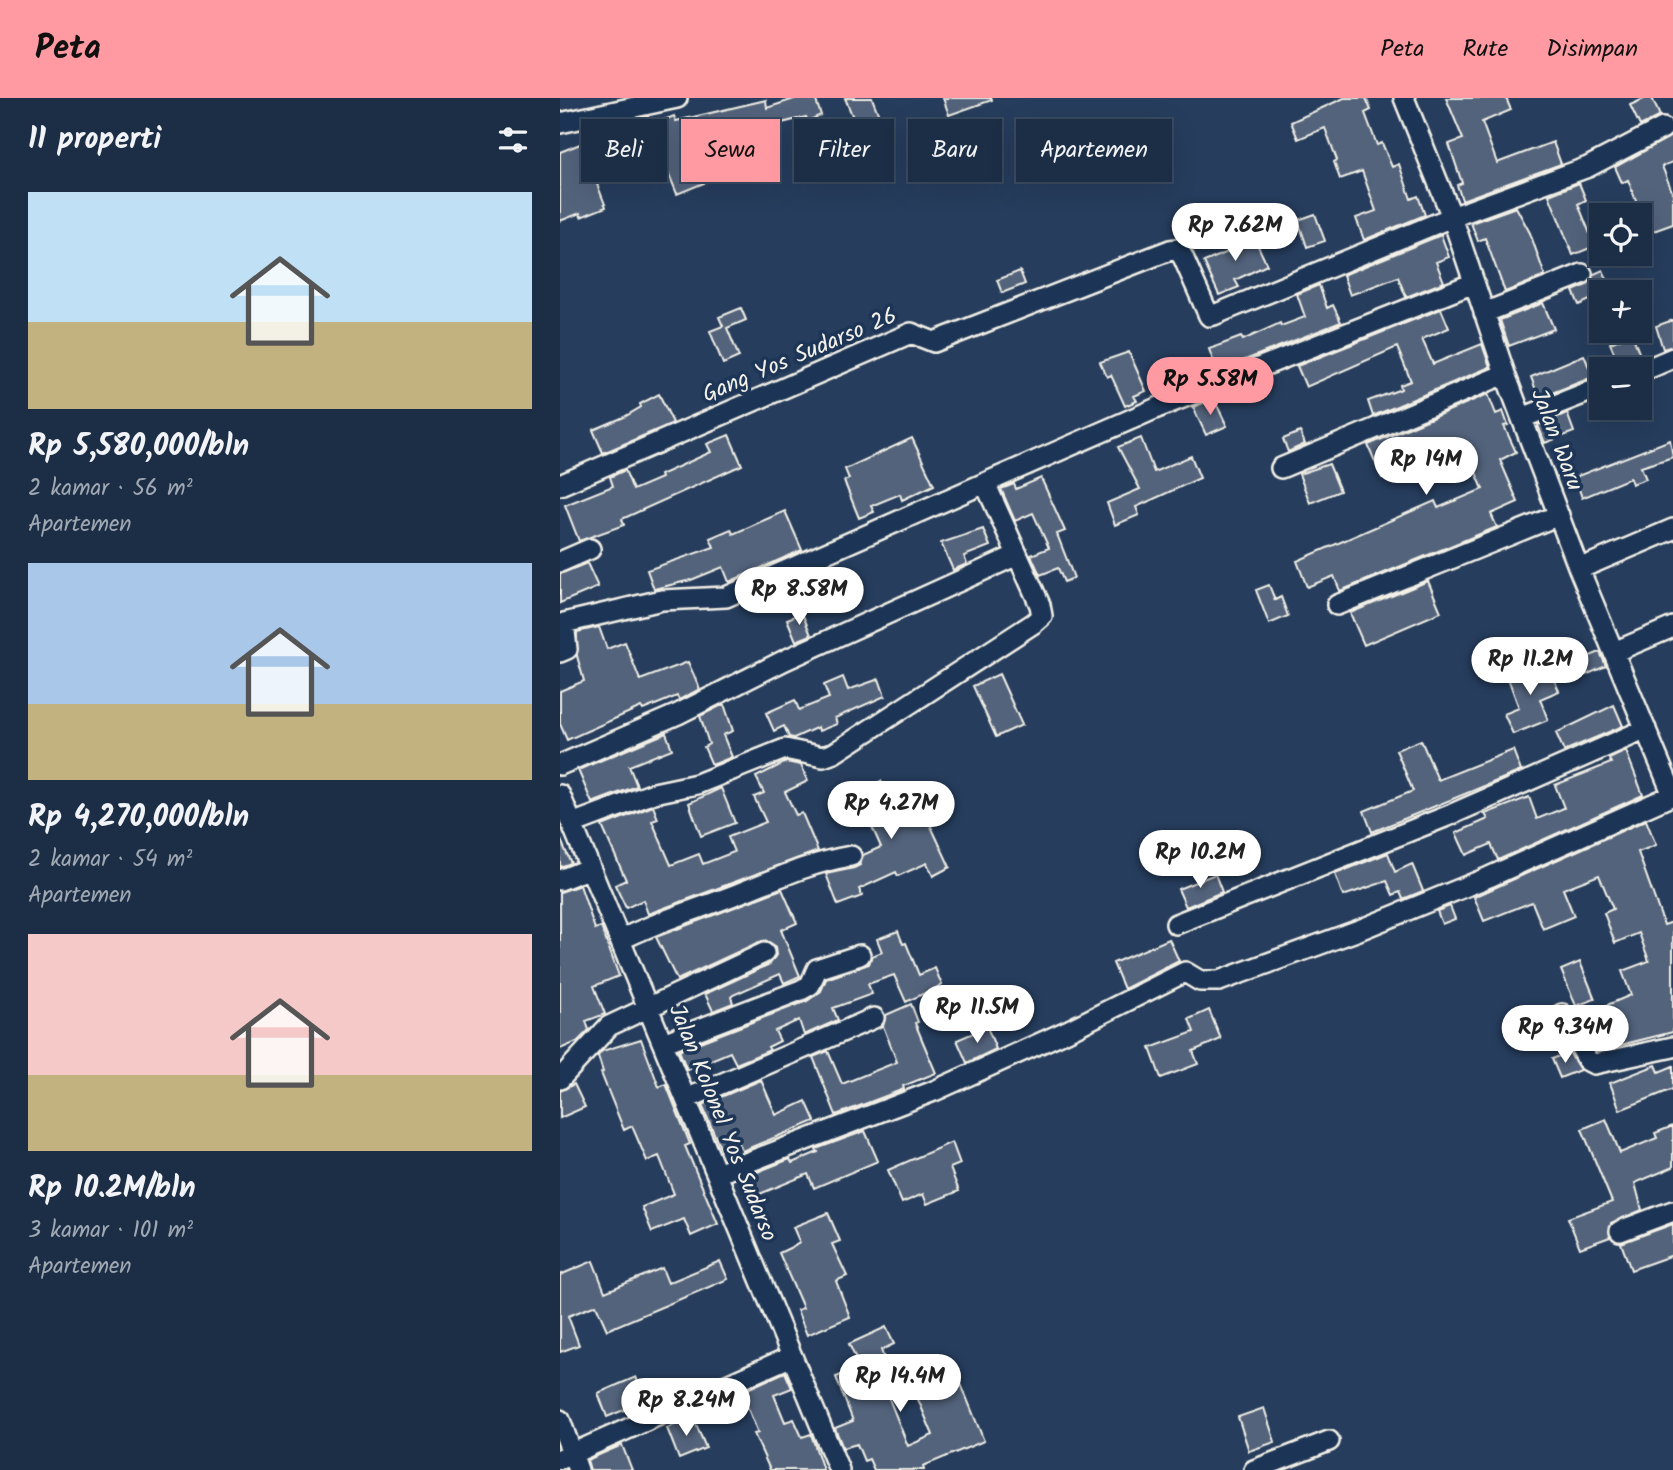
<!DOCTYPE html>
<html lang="id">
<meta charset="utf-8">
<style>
body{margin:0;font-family:Kalam,sans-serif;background:#25364d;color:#f1f3f6;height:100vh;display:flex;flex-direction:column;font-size:26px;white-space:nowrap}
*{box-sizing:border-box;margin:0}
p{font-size:23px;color:#a0a8b3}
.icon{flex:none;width:38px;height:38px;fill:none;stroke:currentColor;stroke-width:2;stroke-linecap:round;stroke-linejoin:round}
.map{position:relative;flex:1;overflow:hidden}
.sheet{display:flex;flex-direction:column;background:#1c2e46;width:560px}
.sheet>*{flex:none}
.top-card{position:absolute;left:21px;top:21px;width:665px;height:63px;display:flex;gap:14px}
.fabs{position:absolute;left:1029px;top:105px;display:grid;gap:14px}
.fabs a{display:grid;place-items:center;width:63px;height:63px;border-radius:0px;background:#1c2e46;box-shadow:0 7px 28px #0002,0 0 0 2px #3a4a5f;font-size:35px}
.price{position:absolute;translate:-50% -60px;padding:0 16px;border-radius:24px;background:#fff;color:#222;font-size:23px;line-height:46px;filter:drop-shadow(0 2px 4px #0008)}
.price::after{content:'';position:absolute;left:50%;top:42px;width:21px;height:16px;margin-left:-10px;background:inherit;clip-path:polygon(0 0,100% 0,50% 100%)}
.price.selected{background:#ff9aa2;color:#111}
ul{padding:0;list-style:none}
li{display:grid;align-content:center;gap:14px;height:371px;padding:0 28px}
li span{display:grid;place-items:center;height:217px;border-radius:0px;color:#555}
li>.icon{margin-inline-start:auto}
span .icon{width:126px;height:126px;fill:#fffc;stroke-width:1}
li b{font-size:30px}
h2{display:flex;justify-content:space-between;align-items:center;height:84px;padding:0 28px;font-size:30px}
.chip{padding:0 24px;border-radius:0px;background:#1c2e46;box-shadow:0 7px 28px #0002,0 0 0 2px #3a4a5f;font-size:24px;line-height:63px}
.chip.selected{background:#ff9aa2;color:#111}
header{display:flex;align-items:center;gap:42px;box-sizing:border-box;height:98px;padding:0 35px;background:#ff9aa2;color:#111}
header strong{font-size:33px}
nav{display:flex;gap:38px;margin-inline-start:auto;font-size:24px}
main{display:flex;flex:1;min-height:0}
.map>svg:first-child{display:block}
.building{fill:#52647b;stroke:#f4f1e8;stroke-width:2}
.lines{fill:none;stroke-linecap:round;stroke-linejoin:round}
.minor-casing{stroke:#f4f1e8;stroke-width:24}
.minor{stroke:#1d3557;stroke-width:19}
.labels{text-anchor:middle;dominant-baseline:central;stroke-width:7;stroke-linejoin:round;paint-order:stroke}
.street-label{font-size:23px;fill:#f4f1e8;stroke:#1d3557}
</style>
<header>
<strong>Peta</strong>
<nav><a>Peta</a><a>Rute</a><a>Disimpan</a></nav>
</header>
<main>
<section class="sheet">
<h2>11 properti<svg class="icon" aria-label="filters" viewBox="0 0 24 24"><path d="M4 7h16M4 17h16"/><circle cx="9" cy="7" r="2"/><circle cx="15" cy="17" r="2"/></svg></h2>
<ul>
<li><span style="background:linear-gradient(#bfe0f5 60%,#c2b280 0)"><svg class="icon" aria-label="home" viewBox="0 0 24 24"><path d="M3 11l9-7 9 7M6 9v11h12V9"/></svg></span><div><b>Rp 5,580,000/bln</b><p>2 kamar · 56 m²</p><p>Apartemen</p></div></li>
<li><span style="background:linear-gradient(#a9c7e8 65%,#c2b280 0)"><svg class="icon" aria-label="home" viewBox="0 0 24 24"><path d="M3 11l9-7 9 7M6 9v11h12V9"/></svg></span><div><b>Rp 4,270,000/bln</b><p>2 kamar · 54 m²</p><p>Apartemen</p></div></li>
<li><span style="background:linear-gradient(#f6c9c9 65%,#c2b280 0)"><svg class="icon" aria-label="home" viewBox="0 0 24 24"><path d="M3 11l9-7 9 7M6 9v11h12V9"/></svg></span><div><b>Rp 10.2M/bln</b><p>3 kamar · 101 m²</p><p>Apartemen</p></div></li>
</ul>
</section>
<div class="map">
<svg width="1113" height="1372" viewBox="0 0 1113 1372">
<rect width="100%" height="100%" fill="#263d5d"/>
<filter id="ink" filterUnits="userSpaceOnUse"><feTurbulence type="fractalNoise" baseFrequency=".0143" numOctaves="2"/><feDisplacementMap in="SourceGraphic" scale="14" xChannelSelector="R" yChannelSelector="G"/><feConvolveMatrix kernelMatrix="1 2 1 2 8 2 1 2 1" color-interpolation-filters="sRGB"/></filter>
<g filter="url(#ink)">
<!-- building -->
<path class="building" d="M237,0H255L261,17L248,23L246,19L157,41L159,52L133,58L144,85L117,96L106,69L84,79L69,46L45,55L50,67L32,73L46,109L21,119L20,115L0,123V54L88,19L92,27L114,18L116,23L206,2L207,10Z
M285,0H312L321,23L298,32Z
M383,0H431L432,2L389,17Z
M784,0H806L811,12L805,15L817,47L822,45L832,69L839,66L851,101L858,98L865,117L804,142L796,120L816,113L802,73L780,81L774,64L777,62L765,30L738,41L731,24Z
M886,0H946L951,12L922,24L937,65L993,44L1001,66L902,102L897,87L902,85L889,46L903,41Z
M1086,0H1092L1100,18L1080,28L1070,7Z
M1113,37V64L1102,68L1113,96V126L1088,135L1068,82L1062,85L1055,69Z
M1019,85L1026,102L1018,106L1035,148L1013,157L989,97Z
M956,109L970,135L985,178L945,194L925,140L918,143L911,125Z
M755,116L765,143L747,149L738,122Z
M691,133L707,167L675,182L679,189L659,197L644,164L668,154L664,145Z
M881,137L889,159L876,164L884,184L846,199L838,179L790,197L783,177Z
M1043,172L1052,193L1041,194V197L1019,207L1013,193L1027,187L1034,176Z
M460,173L465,186L442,195L437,182Z
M759,187L767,210L773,207L781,224L657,273L649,251L681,239L683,242L720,225L721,228L745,219L737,196Z
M983,205L994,231L949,248L940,222Z
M181,210L186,222L167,230L179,259L163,266L150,233L163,228L159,219Z
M881,211L889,230L862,241L873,266L922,246L930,269L813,318L808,303L841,291L840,287L851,283L837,249L746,289L737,268Z
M1113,222V248L1103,251L1096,228Z
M1072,236L1081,260L1068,271H1061L1050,245Z
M569,254L586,293L574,298L577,303L565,308L551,277L547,279L540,264Z
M1024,257L1033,279L979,300L971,279Z
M99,296L113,325L43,355L33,332L64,319L81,309L80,306Z
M928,296L936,316L943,313L948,327L944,328L956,354L940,362L958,404L931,416L937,429L780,493L774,478L747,489L737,463L875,403L878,410L923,391L904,346L822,380L808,347Z
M654,301L667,328L646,337L633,309Z
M1007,315L1014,334L985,345L978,327Z
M740,334L745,346L728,354L723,341Z
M169,337L182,367L62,421L64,427L19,443L5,407L53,388L50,379L65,372L73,392L101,380L100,377L151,354L147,346Z
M352,340L374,387L342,402L340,396L311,408L314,414L299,420L284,383L289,381L285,371Z
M581,340L594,374L631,358L640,380L576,409L579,417L555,427L547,405L580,391L558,349Z
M1110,342L1113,359L1081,369L1086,381L1072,386L1070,380L1022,400L1015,379Z
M769,366L780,393L750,405L739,376Z
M481,380L505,433L497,436L514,480L504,484L498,470L480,477L471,457L489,450L473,415L455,423L441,391L454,386L456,391Z
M225,413L242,452L169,484L163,469L131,482L94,491L87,472L154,449L150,440L171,431L173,436Z
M423,431L430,448L404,458L407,466L393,472L381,445Z
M27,465L38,489L0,505V476Z
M868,483L881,514L804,547L790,515Z
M709,487L715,502L721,499L728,518L709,526L696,492Z
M242,515L251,537L236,543L227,521Z
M39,529L47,551L65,544L80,582L128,564L140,591L119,602L117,598L83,612L81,609L7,642L0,626V593L24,583L17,558V534Z
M1040,554L1046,568L1026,577L1020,562Z
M987,565L999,593L980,601L988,622L953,636L944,616L959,610L948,580Z
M439,576L462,627L436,639L413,588Z
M283,579L288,592L319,581L325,598L275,620L277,626L259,633L258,629L234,640L229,639L224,628L214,633L206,615L235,602L239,612L269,600L264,587Z
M164,606L173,633L163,637L172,659L152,667L144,649L149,646L140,618Z
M1054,607L1063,628L1004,653L996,635Z
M106,635L112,651L69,668L77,688L32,705L18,672Z
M861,642L878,682L953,652L961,673L812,734L804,713L853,693L836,652Z
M1066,653L1083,697L938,762L931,746L906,757L896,735L928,721L925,716L969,699L977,721L1004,710L995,687L1051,665L1049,661Z
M226,664L241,667L248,683L225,694L236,717L242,715L258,753L88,816L83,802L66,810L55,787L66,782L42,728L93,708L98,721L92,723L111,767L139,756L143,766L174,754L168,739L206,724L194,699L204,695L196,679Z
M321,683L330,704L360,690L374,722L369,724L390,769L373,778L367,765L338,778L336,774L299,791L302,798L278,807L266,776L294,770L300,767L303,757L321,749L305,713L298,715L290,696Z
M161,690L175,725L141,738L129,705Z
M1086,722L1096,747L1078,754L1104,827L1113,824V934L1036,953L1032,939L1037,937L1028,915L1071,897L1062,873L1089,863L1079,835L1055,845L1044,815L1053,811L1039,777L1003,791L1014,818L983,831L972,804L924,823L914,799Z
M0,740L11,765L0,769Z
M828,755L835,774L852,766L863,793L843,801L840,794L833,797L827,783L783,798L775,776Z
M655,776L662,794L626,809L618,791Z
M20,787L35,831L41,829L59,878L34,888L45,916L26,923L29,932L17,944L0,951V794Z
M222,791L237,825L221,832L240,878L224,885L220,876L173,897L171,899L173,905L153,913L145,896L210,866L216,857L215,849L206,843L199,844L117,882L96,839Z
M890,808L895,821L882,826L877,813Z
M338,833L343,846L346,845L359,877L375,870L382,887L346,904L334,877L308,886L312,896L273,910L278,922L244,937L239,922L215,933L220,943L208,949L210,952L176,966L170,954L127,972L119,952L247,903L261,893L266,881L309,866L312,858L322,854L317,841Z
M609,841L619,863L564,891L553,865Z
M1020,864L1035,901L1016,908L1001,872Z
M351,906L358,924L355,925L376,975L343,988L344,991L276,1017L253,959L268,953L282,986L337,964L323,928L326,917Z
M649,912L661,941L633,953L638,966L601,980L590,950L634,934L629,921Z
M427,929L436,951L407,965L397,942Z
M81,941L99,989L106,986L130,1046L125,1048L158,1126L131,1138L124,1121L92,1134L82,1109L114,1096L99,1058L87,1063L72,1028L64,1032L41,975L43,974L38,958L42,953Z
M1009,954L1020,972L1000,980L992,961Z
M1096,967L1099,974L1113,968V991L1060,1012L1050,985Z
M201,982L216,1017L246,1003L255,1023L182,1053L179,1045L161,1052L142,1007Z
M14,986L25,1009L0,1020V993Z
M1046,1021L1060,1055L1097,1040L1095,1035L1113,1028V1069L1075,1085L1082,1112L1051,1125L1050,1139L1020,1150L1008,1120L1052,1104L1022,1031Z
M305,1033L318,1063L254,1090L248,1076L195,1098L187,1078L230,1061L232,1065L258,1054L256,1051Z
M392,1044L400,1066L390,1070L399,1093L367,1106L363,1096L342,1105L328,1072Z
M268,1115L280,1143L272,1146L287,1178L276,1183L290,1219L247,1237L237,1212L243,1210L219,1155L240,1145L233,1129Z
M1113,1126V1157L1071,1172L1061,1145Z
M33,1163L45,1194L102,1170L108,1185L160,1163L168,1181L47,1232L36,1207L8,1218L19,1247L0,1254V1177Z
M326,1229L334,1246L321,1252L333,1285L324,1288L348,1348L373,1337L357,1299L399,1281L424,1343L363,1368L364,1372H314L309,1361L304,1363L297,1346L283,1350L275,1330L293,1323L276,1279L300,1270L289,1246Z
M225,1274L232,1290L214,1297L225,1324L234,1321L242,1339L251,1336L263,1372H210L194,1336L198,1335L187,1308L182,1311L176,1296Z
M76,1279L86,1303L47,1319L38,1295Z
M704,1310L715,1344L689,1353L678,1319Z
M133,1319L146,1350L119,1361L107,1330Z
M62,1347L72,1372H30L27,1362Z"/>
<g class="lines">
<!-- minor casing -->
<g class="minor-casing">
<path id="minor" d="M844,0L892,119L945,276L1019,471L1113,697
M0,25L117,0
M924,215L1022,176
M1080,274L1113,260
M962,320L1041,289
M721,370L945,276
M0,387L351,235L374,244L610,152L617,151L623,159L649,218L654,217L892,119L1028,69L1103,30
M0,464L30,451
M1019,471L1113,431
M777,507L999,417
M0,554L7,551L4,525L102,502L166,499L425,385
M1054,554L1113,529
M0,667L118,616L225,562L457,457
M0,697L279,1372
M12,726L94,695L137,686L225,651L263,659L274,655L474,525L482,518L480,507L425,385L597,310L914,185
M0,782L30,770
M616,826L890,717L1086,631
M60,842C100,822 136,812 177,796C218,780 246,766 291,758
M1002,916L1028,963L1034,966L1113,949
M103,945L241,892L250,887L257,871L300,857
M0,981L49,928L204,855
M126,1001L314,920
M157,1076L374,993L507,933L625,874L640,883H659L799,832L929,779L1113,697
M1060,1133L1113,1113
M0,1322L18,1372
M0,1361L232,1258
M694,1372L769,1343"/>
</g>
<!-- minor -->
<use href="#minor" class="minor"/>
</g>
</g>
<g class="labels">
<!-- street labels -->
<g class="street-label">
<text transform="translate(240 258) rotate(-23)">Gang Yos Sudarso 26</text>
<text transform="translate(996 342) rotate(69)">Jalan Waru</text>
<text transform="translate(162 1025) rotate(68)">Jalan Kolonel Yos Sudarso</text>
</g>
</g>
</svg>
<div class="fabs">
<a><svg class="icon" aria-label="locate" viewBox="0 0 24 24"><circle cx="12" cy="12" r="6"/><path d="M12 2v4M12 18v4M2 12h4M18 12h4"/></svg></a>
<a>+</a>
<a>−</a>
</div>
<b class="price" style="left:675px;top:165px">Rp 7.62M</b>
<b class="price selected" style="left:650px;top:319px">Rp 5.58M</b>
<b class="price" style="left:866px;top:399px">Rp 14M</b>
<b class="price" style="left:239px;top:529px">Rp 8.58M</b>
<b class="price" style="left:970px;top:599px">Rp 11.2M</b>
<b class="price" style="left:331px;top:743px">Rp 4.27M</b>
<b class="price" style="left:640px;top:792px">Rp 10.2M</b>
<b class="price" style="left:417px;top:947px">Rp 11.5M</b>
<b class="price" style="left:1005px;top:967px">Rp 9.34M</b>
<b class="price" style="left:340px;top:1316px">Rp 14.4M</b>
<b class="price" style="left:126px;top:1340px">Rp 8.24M</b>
<div class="top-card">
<a class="chip">Beli</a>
<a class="chip selected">Sewa</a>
<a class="chip">Filter</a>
<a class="chip">Baru</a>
<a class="chip">Apartemen</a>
</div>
</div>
</main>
